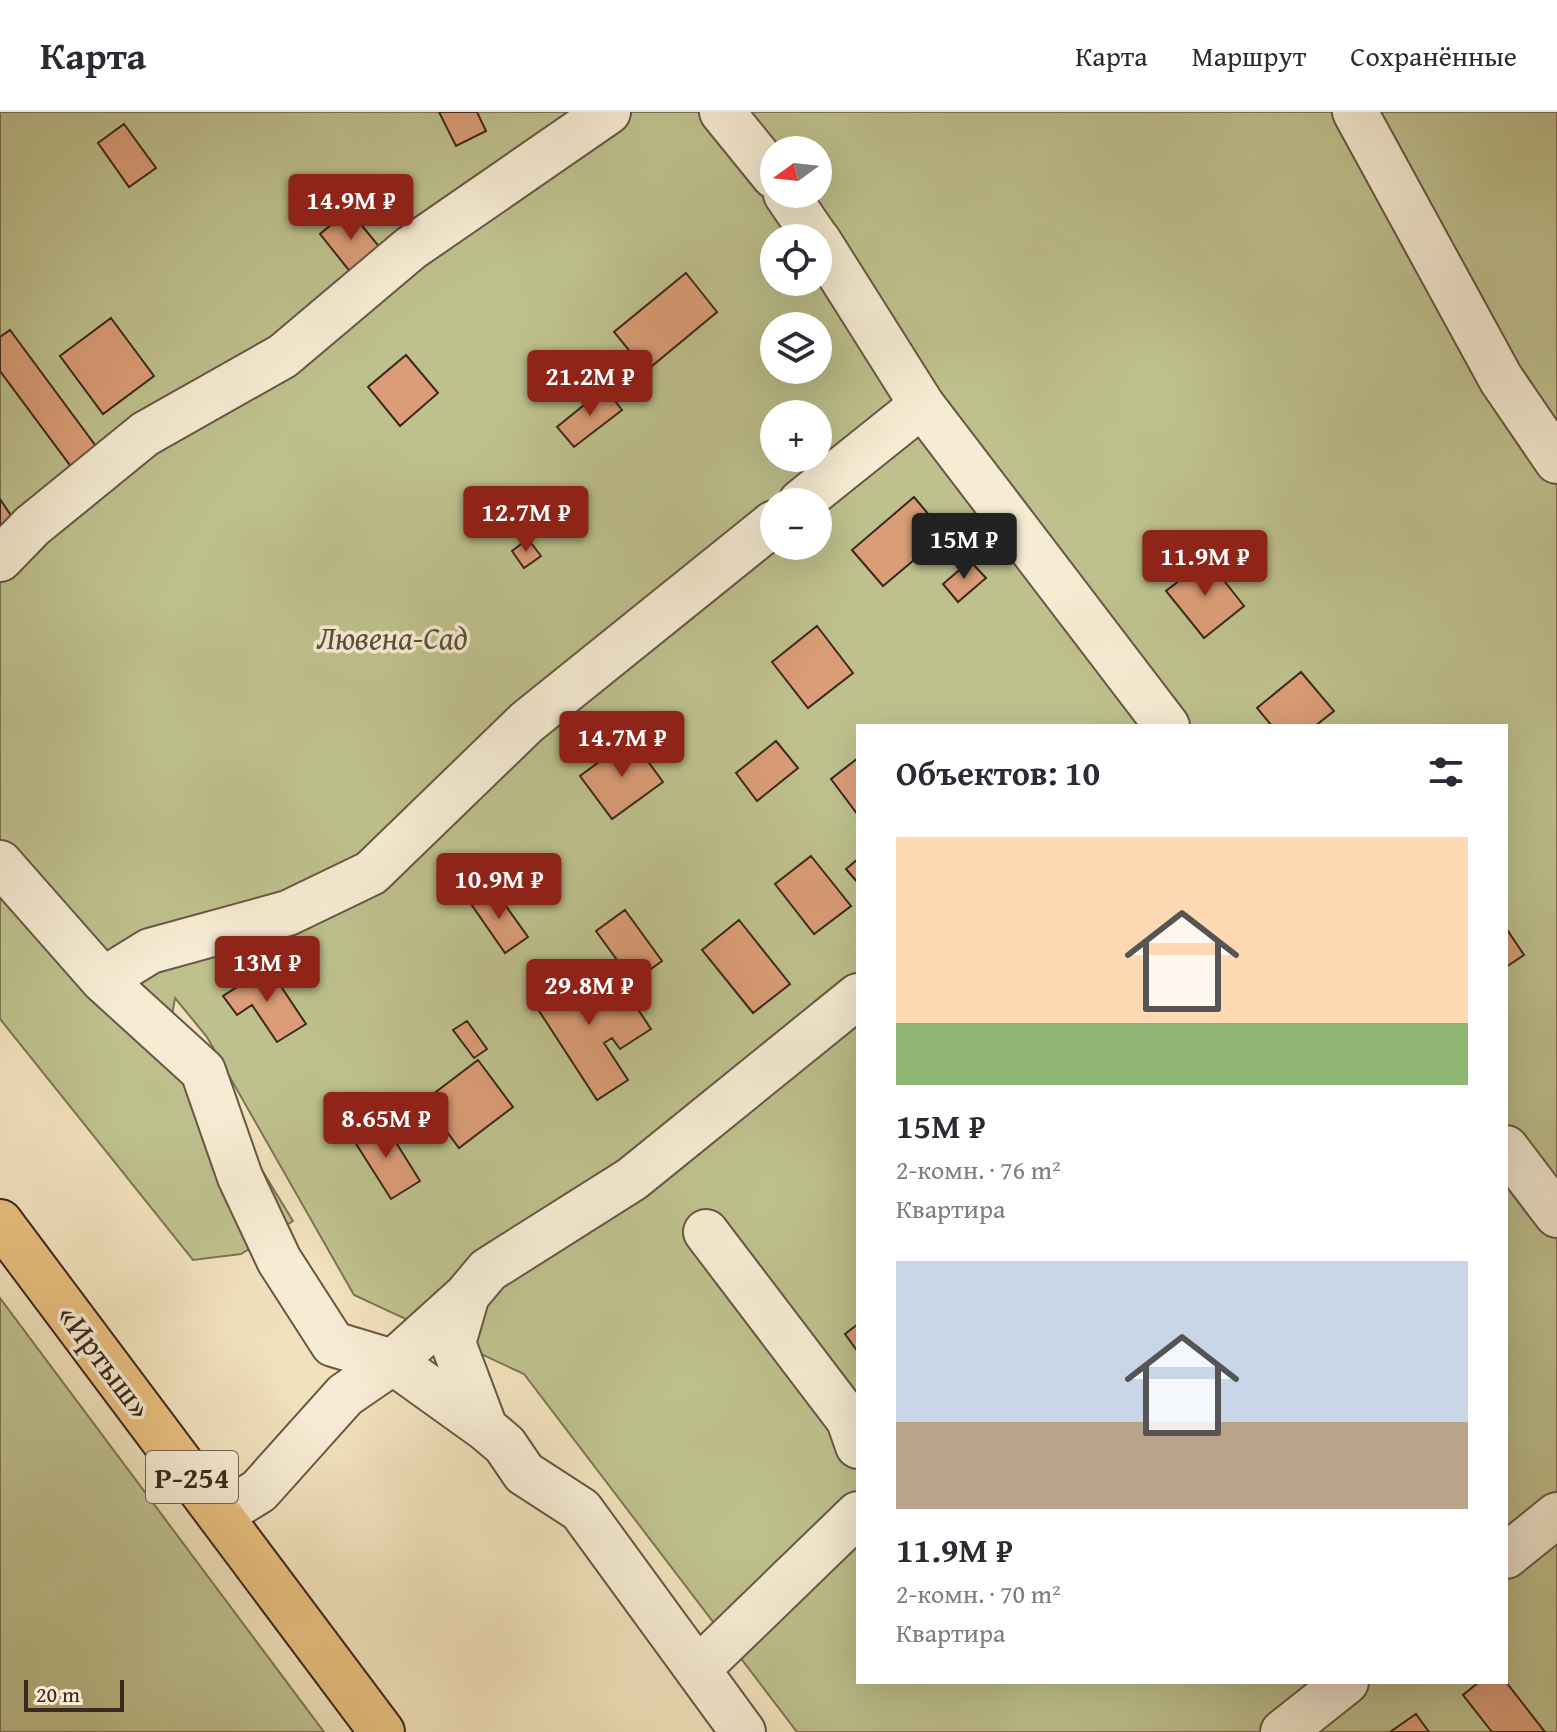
<!DOCTYPE html>
<html lang="ru">
<meta charset="utf-8">
<style>
body{margin:0;font-family:"Gentium Book Plus",serif;background:#f2f2f3;color:#2b2b33;height:100vh;display:flex;flex-direction:column;font-size:30px;white-space:nowrap}
*{box-sizing:border-box;margin:0}
p{font-size:26px;color:#7c7c81}
.icon{flex:none;width:44px;height:44px;fill:none;stroke:currentColor;stroke-width:2;stroke-linecap:round;stroke-linejoin:round}
.map{position:relative;flex:1;overflow:hidden}
.panel{position:absolute;left:856px;top:612px;width:652px;height:960px;display:flex;flex-direction:column;background:#fff;border-radius:0px;box-shadow:0 8px 32px #0002}
.panel>*{flex:none}
.needle{width:52px;rotate:255deg}
.fabs{position:absolute;left:760px;top:24px;display:grid;gap:16px}
.fabs a{display:grid;place-items:center;width:72px;height:72px;border-radius:50%;background:#fff;box-shadow:0 8px 32px #0002;font-size:40px}
.scale{position:absolute;left:24px;bottom:20px;width:100px;box-sizing:border-box;padding-left:8px;border:4px solid #3c281d;border-top:0;font-size:22px;line-height:28px;white-space:nowrap;color:#3c281d;-webkit-text-stroke:6px #f6ecd3;paint-order:stroke}
.price{position:absolute;translate:-50% -68px;padding:0 18px;border-radius:8px;background:#8f2418;color:#fff;font-size:26px;line-height:52px;filter:drop-shadow(0 2px 4px #0008)}
.price::after{content:'';position:absolute;left:50%;top:48px;width:24px;height:18px;margin-left:-12px;background:inherit;clip-path:polygon(0 0,100% 0,50% 100%)}
.price.on{background:#222;color:#fff}
ul{padding:0;list-style:none}
li{display:grid;align-content:center;gap:16px;height:424px;padding:0 40px}
li span{display:grid;place-items:center;height:248px;border-radius:0px;color:#555}
li>.icon{margin-inline-start:auto}
span .icon{width:144px;height:144px;fill:#fffc;stroke-width:1}
li b{font-size:34px}
h2{display:flex;justify-content:space-between;align-items:center;height:96px;padding:0 40px;font-size:34px}
header{display:flex;align-items:center;gap:48px;box-sizing:border-box;height:112px;padding:0 40px;background:#fff;border-bottom:2px solid #e1e1e2}
header strong{font-size:38px}
nav{display:flex;gap:44px;margin-inline-start:auto;font-size:28px}
.map>svg:first-child{display:block}
.green{fill:#bec18d;stroke:#7d7455;stroke-width:2;fill-rule:evenodd}
.building{fill:#db9d77;stroke:#3c281d;stroke-width:2}
.lines{fill:none;stroke-linecap:round;stroke-linejoin:round}
.minor-casing{stroke:#695645;stroke-width:48}
.highway-casing{stroke:#3c281d;stroke-width:48}
.minor{stroke:#f6ecd3;stroke-width:44}
.highway{stroke:#e8c07e;stroke-width:44}
.labels{text-anchor:middle;dominant-baseline:central;stroke-width:7;stroke-linejoin:round;paint-order:stroke}
.shield{fill:#f6ecd3;stroke:#746354;stroke-width:2}
.shield-label{font-size:30px;font-weight:bold;fill:#3c281d}
.park-label{font-size:32px;font-style:italic;fill:#5c4e39;stroke:#f6ecd3}
.street-label{font-size:32px;fill:#3c281d;stroke:#f6ecd3}
</style>
<header>
<strong>Карта</strong>
<nav><a>Карта</a><a>Маршрут</a><a>Сохранённые</a></nav>
</header>
<div class="map">
<svg width="1557" height="1620" viewBox="0 0 1557 1620">
<rect width="100%" height="100%" fill="#f1e1bc"/>
<filter id="stains"><feTurbulence type="fractalNoise" baseFrequency=".0025" numOctaves="4"/><feColorMatrix values="0 0 0 0 .2 0 0 0 0 .09 0 0 0 0 .02 0 0 0 .5 -.17"/></filter>
<radialGradient id="worn" r=".72"><stop offset=".6" stop-color="#630" stop-opacity="0"/><stop offset="1" stop-color="#630" stop-opacity=".3"/></radialGradient>
<!-- green -->
<path class="green" d="M0,0H1557V1620H797L524,1262L354,1183L207,925L175,886L171,909L293,1109L241,1142L193,1148L0,907ZM774,38H818V82H774ZM774,126H818V170H774ZM774,214H818V258H774ZM774,302H818V346H774ZM774,390H818V434H774ZM858,614H1506V1570H858Z
M0,1186L324,1620H0Z"/>
<!-- building -->
<path class="building" d="M439,0H477L486,19L456,34Z
M124,12L156,56L129,75L98,31Z
M349,98L382,138L352,162L320,122Z
M686,161L717,200L646,259L614,220Z
M111,206L154,264L103,302L60,244Z
M10,218L101,341L75,360L0,259V225Z
M406,243L438,281L400,314L368,275Z
M605,276L622,298L574,335L557,315Z
M914,385L945,422L883,474L852,438Z
M0,387L16,411L0,421Z
M528,427L541,444L524,456L512,439Z
M1207,447L1244,494L1204,526L1166,479Z
M970,449L986,466L958,490L943,472Z
M817,514L853,561L808,596L772,550Z
M1301,560L1334,599L1315,614H1272L1257,596Z
M631,626L663,670L612,707L580,664Z
M776,629L798,656L757,689L736,661Z
M858,646V703L831,667Z
M811,744L851,794L814,822L775,772Z
M858,747V771L846,757Z
M493,776L528,825L505,841L471,792Z
M625,798L662,849L633,870L596,819Z
M739,808L790,872L753,901L702,838Z
M1506,816L1524,843L1506,855Z
M573,852L601,894L625,878L651,917L620,937L612,926L604,931L628,968L597,988L528,882Z
M268,855L306,912L277,930L252,893L237,903L223,884Z
M467,909L487,937L474,946L453,918Z
M478,948L513,995L459,1036L424,989Z
M382,1008L420,1069L391,1087L353,1027Z
M858,1212V1240L845,1222Z
M1479,1570H1506L1545,1620H1492L1463,1583Z
M1416,1602L1429,1620H1390Z"/>
<g class="lines">
<!-- minor casing -->
<g class="minor-casing">
<path id="minor" d="M722,0L774,64
M1355,0L1501,267L1557,349
M786,82L816,126
M818,128L922,293L1167,614
M801,390L922,293
M0,447L32,414L145,322L283,244L411,136L608,0
M0,751L103,868L203,959L240,1065L279,1148L333,1232L393,1250L466,1184
M103,868L150,839L288,801L371,761L527,610L774,411
M1506,1036L1557,1103
M706,1120L849,1308L858,1334
M220,1403L259,1379L345,1283L393,1250L485,1316
M1506,1444L1557,1403
M698,1557L858,1402
M743,1620L581,1398L524,1361L505,1333L485,1316L453,1231L467,1183L488,1158L632,1067L858,884
M1283,1620L1346,1570"/>
</g>
<!-- highway casing -->
<g class="highway-casing">
<path id="highway" d="M0,1110L382,1620"/>
</g>
<!-- minor -->
<use href="#minor" class="minor"/>
<!-- highway -->
<use href="#highway" class="highway"/>
</g>
<g class="labels">
<!-- shield labels -->
<rect class="shield" x="146" y="1339" width="92" height="52" rx="6"/>
<g class="shield-label">
<text x="192" y="1365">Р-254</text>
</g>
<!-- park labels -->
<g class="park-label">
<text x="392" y="525">Лювена-Сад</text>
</g>
<!-- street labels -->
<g class="street-label">
<text transform="translate(105 1249) rotate(53)">«Иртыш»</text>
</g>
</g>
<rect width="100%" height="100%" filter="url(#stains)"/>
<rect width="100%" height="100%" fill="url(#worn)"/>
</svg>
<div class="fabs">
<a><svg class="needle" viewBox="-14 -14 28 28"><path d="M0-13l5 13h-10z" fill="#e53935"/><path d="M0 13l5-13h-10z" fill="#7c7c81"/></svg></a>
<a><svg class="icon" aria-label="locate" viewBox="0 0 24 24"><circle cx="12" cy="12" r="6"/><path d="M12 2v4M12 18v4M2 12h4M18 12h4"/></svg></a>
<a><svg class="icon" aria-label="layers" viewBox="0 0 24 24"><path d="M12 4l9 5-9 5-9-5zM3 14l9 5 9-5"/></svg></a>
<a>+</a>
<a>−</a>
</div>
<div class="scale">20 m</div>
<b class="price" style="left:351px;top:130px">14.9M ₽</b>
<b class="price" style="left:590px;top:306px">21.2M ₽</b>
<b class="price" style="left:526px;top:442px">12.7M ₽</b>
<b class="price on" style="left:964px;top:469px">15M ₽</b>
<b class="price" style="left:1205px;top:486px">11.9M ₽</b>
<b class="price" style="left:622px;top:667px">14.7M ₽</b>
<b class="price" style="left:499px;top:809px">10.9M ₽</b>
<b class="price" style="left:267px;top:892px">13M ₽</b>
<b class="price" style="left:589px;top:915px">29.8M ₽</b>
<b class="price" style="left:386px;top:1048px">8.65M ₽</b>
<section class="panel">
<h2>Объектов: 10<svg class="icon" aria-label="filters" viewBox="0 0 24 24"><path d="M4 7h16M4 17h16"/><circle cx="9" cy="7" r="2"/><circle cx="15" cy="17" r="2"/></svg></h2>
<ul>
<li><span style="background:linear-gradient(#ffd9b3 75%,#8fb573 0)"><svg class="icon" aria-label="home" viewBox="0 0 24 24"><path d="M3 11l9-7 9 7M6 9v11h12V9"/></svg></span><div><b>15M ₽</b><p>2-комн. · 76 m²</p><p>Квартира</p></div></li>
<li><span style="background:linear-gradient(#c9d6e8 65%,#b9a48a 0)"><svg class="icon" aria-label="home" viewBox="0 0 24 24"><path d="M3 11l9-7 9 7M6 9v11h12V9"/></svg></span><div><b>11.9M ₽</b><p>2-комн. · 70 m²</p><p>Квартира</p></div></li>
</ul>
</section>
</div>
